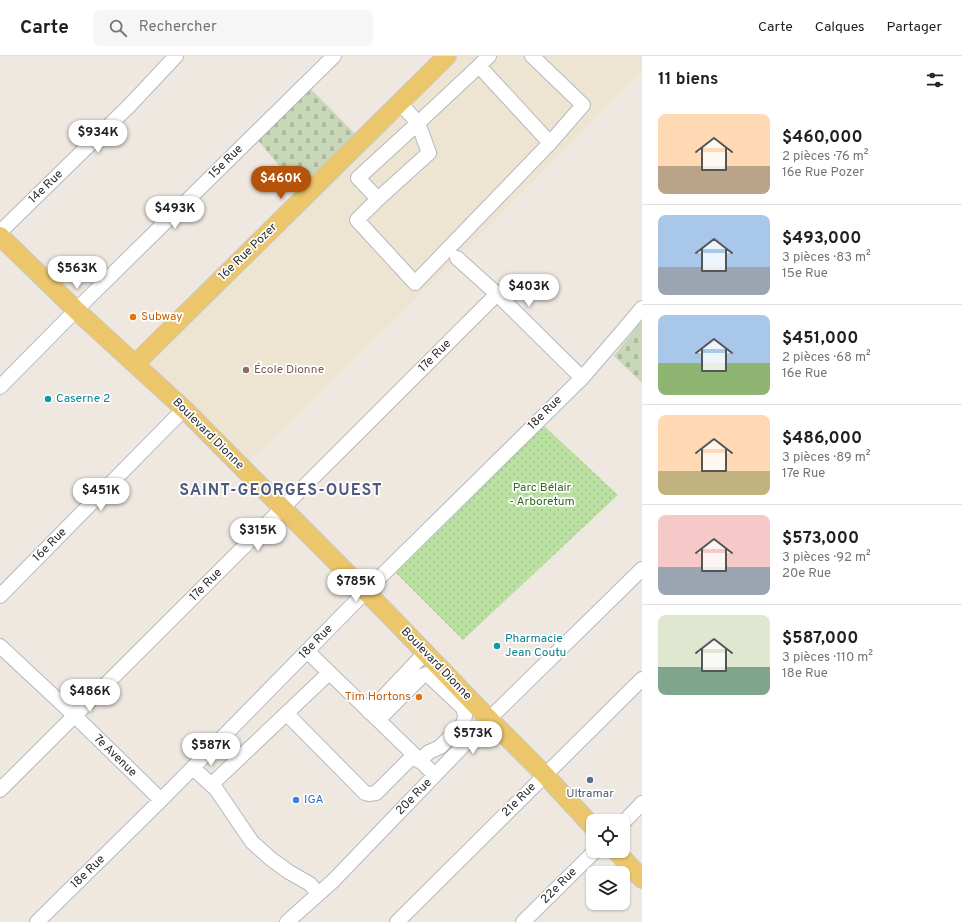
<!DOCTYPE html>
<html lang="fr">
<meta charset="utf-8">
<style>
body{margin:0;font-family:Overpass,sans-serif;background:#f6f6f6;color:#202124;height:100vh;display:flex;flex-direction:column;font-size:15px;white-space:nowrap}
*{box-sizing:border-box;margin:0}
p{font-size:13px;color:#757577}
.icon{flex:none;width:22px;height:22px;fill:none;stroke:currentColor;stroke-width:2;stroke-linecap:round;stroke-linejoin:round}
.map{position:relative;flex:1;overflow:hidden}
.sheet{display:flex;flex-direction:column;background:#fff;width:320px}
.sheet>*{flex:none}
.tools{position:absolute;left:586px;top:758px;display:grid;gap:8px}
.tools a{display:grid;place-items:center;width:44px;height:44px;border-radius:8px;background:#fff;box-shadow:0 1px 3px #0004;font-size:20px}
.price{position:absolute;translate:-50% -34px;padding:0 9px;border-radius:14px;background:#fff;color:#222;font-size:13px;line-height:26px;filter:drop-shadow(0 1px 2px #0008)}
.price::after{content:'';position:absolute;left:50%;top:24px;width:12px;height:9px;margin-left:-6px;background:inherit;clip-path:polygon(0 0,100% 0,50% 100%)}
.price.active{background:#b45309;color:#fff}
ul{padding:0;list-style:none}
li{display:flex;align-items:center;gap:12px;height:100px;padding:0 16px}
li+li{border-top:1px solid #e0e0e0}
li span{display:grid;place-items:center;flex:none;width:112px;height:80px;border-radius:8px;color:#555}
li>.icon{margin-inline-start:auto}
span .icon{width:48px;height:48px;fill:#fffc;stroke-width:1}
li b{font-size:17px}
h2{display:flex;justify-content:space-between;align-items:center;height:48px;padding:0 16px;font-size:17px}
header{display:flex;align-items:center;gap:24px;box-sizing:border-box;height:56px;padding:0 20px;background:#fff;border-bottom:1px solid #e0e0e0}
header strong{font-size:19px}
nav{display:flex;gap:22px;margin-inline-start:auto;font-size:14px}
.search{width:280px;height:36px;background:#f6f6f6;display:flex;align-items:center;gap:10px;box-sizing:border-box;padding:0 14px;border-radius:8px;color:#757577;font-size:15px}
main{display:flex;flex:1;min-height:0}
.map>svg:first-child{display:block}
.education{fill:#eee4d2}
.cemetery{fill:url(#cemetery-stones)}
.park{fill:url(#park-dots)}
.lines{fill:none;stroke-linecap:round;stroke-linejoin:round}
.minor-casing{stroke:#b4b8c0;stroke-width:16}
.major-casing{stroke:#c9c9c9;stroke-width:20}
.minor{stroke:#fff;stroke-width:14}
.major{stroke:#ebc66a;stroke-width:18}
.food-dot{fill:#e8710a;stroke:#fff;stroke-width:1.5}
.education-dot{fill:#8d6e63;stroke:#fff;stroke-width:1.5}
.culture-dot{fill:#0f9aa8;stroke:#fff;stroke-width:1.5}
.service-dot{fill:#5c6f8a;stroke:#fff;stroke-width:1.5}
.shop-dot{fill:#3f7fe0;stroke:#fff;stroke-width:1.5}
.labels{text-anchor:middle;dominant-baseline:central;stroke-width:3.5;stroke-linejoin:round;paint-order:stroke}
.street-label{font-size:12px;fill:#2e2e2e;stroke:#fff}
.food-label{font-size:12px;fill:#c56008;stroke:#fff;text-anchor:start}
.education-label{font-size:12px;fill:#785e54;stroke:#fff;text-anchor:start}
.culture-label{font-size:12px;fill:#0d838f;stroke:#fff;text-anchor:start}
.park-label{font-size:12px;fill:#32691f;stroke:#fff}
.service-label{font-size:12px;fill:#4e5e75;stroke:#fff}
.shop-label{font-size:12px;fill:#366cbe;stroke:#fff;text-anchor:start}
.district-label{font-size:16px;font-weight:bold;letter-spacing:1px;fill:#4f5a7d;stroke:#fff}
</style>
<header>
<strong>Carte</strong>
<div class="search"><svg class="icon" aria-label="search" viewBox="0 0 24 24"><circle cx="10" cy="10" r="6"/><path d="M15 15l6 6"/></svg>Rechercher</div>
<nav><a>Carte</a><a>Calques</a><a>Partager</a></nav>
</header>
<main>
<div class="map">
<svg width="642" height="866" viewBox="0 0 642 866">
<defs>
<pattern id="cemetery-stones" width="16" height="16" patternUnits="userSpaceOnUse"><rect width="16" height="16" fill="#c9d7b9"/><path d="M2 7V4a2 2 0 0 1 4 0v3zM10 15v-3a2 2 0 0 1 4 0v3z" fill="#adb99f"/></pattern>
<pattern id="park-dots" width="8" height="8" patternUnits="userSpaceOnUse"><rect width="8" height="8" fill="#bae1a1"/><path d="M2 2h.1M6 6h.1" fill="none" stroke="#a0c18b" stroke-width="1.8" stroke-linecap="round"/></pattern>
</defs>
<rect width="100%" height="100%" fill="#eee8e1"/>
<!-- education -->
<path class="education" d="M446,0H642V15L467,192L243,412L135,308Z"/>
<!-- cemetery -->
<path class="cemetery" d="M310,32L362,85L306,142L256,82Z
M642,264V327L614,300Z"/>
<!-- park -->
<path class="park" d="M541,367L618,439L463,584L394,515Z"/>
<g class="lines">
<!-- minor casing -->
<g class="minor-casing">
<path id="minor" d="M532,0L583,49L550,87
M479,10L489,0
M378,143L429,97L418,67L358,122L378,143L357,164L415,227L550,87L479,10L418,67L400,47
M0,176L130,49L176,0
M457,202L497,238L582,322
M0,331L76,254L334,0
M0,540L184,353
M0,590L75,660L161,744
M307,595L435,719
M369,656L425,597
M287,658L365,737L369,738L376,737L414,699
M378,664L422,620L427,618L463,652L465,659L464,667L440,691L429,696L419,705
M193,712L216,733L252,786L271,803L289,816L310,828L318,838
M211,729L329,617
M0,734L497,238
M623,767L642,747
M37,866L161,744L366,535L582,322L621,277L642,252
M287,866L333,825L489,663L642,513
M397,866L642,623
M523,866L595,795"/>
</g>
<!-- major casing -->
<g class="major-casing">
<path id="major" d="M0,180L76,254L184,353L389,559L489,663L545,719L593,771
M135,308L447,0
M616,795L642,823"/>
</g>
<!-- minor -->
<use href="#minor" class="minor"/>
<!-- major -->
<use href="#major" class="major"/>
</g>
<!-- markers -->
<g class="food-dot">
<circle cx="133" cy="261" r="4"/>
<circle cx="419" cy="641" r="4"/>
</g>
<circle class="education-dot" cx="246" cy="314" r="4"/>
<g class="culture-dot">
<circle cx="48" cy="343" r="4"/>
<circle cx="497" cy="590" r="4"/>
</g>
<circle class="service-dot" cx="590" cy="724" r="4"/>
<circle class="shop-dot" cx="296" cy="744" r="4"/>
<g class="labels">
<!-- street labels -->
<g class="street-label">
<text transform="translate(226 106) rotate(-45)">15e Rue</text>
<text transform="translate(46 131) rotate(-44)">14e Rue</text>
<text transform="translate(248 196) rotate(-44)">16e Rue Pozer</text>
<text transform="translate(435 300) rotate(-45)">17e Rue</text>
<text transform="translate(545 357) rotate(-45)">18e Rue</text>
<text transform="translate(208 378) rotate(45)">Boulevard Dionne</text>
<text transform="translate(50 489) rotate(-45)">16e Rue</text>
<text transform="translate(206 529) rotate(-45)">17e Rue</text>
<text transform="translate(316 586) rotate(-46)">18e Rue</text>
<text transform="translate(436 608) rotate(46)">Boulevard Dionne</text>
<text transform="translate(115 700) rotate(44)">7e Avenue</text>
<text transform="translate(414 741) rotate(-46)">20e Rue</text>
<text transform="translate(519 744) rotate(-45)">21e Rue</text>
<text transform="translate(88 816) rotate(-44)">18e Rue</text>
<text transform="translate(559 830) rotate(-45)">22e Rue</text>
</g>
<!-- food labels -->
<g class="food-label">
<text x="141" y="261">Subway</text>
<text x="411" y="641" text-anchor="end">Tim Hortons</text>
</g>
<!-- education labels -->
<g class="education-label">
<text x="254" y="314">École Dionne</text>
</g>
<!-- culture labels -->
<g class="culture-label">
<text x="56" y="343">Caserne 2</text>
<text x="505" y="583">Pharmacie<tspan x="505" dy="14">Jean Coutu</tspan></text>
</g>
<!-- park labels -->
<g class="park-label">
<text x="542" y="432">Parc Bélair<tspan x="542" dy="14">- Arboretum</tspan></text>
</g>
<!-- service labels -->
<g class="service-label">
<text x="590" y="738">Ultramar</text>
</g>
<!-- shop labels -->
<g class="shop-label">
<text x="304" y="744">IGA</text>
</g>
<!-- district labels -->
<g class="district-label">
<text x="281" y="435">SAINT-GEORGES-OUEST</text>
</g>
</g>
</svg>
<div class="tools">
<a><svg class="icon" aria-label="locate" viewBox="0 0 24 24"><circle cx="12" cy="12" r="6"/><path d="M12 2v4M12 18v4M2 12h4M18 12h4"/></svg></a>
<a><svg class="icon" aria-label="layers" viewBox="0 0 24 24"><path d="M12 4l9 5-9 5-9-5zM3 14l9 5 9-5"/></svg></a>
</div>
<b class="price" style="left:98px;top:98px">$934K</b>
<b class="price active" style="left:281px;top:144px">$460K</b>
<b class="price" style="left:175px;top:174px">$493K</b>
<b class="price" style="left:77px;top:234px">$563K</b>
<b class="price" style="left:529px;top:252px">$403K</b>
<b class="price" style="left:101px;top:456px">$451K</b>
<b class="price" style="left:258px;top:496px">$315K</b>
<b class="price" style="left:356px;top:547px">$785K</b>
<b class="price" style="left:90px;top:657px">$486K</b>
<b class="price" style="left:473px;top:699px">$573K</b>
<b class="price" style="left:211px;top:711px">$587K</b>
</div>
<section class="sheet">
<h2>11 biens<svg class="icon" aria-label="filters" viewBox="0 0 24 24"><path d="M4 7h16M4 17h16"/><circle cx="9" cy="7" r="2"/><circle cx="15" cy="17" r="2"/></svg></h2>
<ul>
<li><span style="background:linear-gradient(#ffd9b3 65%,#b9a48a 0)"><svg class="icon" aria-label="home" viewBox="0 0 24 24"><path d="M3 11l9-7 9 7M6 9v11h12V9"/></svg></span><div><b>$460,000</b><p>2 pièces · 76 m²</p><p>16e Rue Pozer</p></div></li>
<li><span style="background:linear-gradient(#a9c7e8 65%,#9aa5b1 0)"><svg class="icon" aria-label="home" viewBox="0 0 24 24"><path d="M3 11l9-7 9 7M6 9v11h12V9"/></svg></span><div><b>$493,000</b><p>3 pièces · 83 m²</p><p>15e Rue</p></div></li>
<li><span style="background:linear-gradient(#a9c7e8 60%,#8fb573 0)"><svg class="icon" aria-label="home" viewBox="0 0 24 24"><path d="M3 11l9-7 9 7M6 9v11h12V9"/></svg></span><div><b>$451,000</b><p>2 pièces · 68 m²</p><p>16e Rue</p></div></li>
<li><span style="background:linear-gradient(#ffd9b3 70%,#c2b280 0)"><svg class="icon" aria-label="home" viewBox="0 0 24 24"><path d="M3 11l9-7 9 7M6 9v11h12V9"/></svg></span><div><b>$486,000</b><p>3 pièces · 89 m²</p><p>17e Rue</p></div></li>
<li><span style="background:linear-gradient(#f6c9c9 65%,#9aa5b1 0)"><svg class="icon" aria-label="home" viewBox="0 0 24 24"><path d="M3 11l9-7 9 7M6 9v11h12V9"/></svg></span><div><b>$573,000</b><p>3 pièces · 92 m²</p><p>20e Rue</p></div></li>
<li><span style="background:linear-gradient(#dfe7d0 65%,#7fa58c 0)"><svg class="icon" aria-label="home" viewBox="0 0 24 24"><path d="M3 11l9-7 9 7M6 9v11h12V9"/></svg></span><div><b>$587,000</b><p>3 pièces · 110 m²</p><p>18e Rue</p></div></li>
</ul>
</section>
</main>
